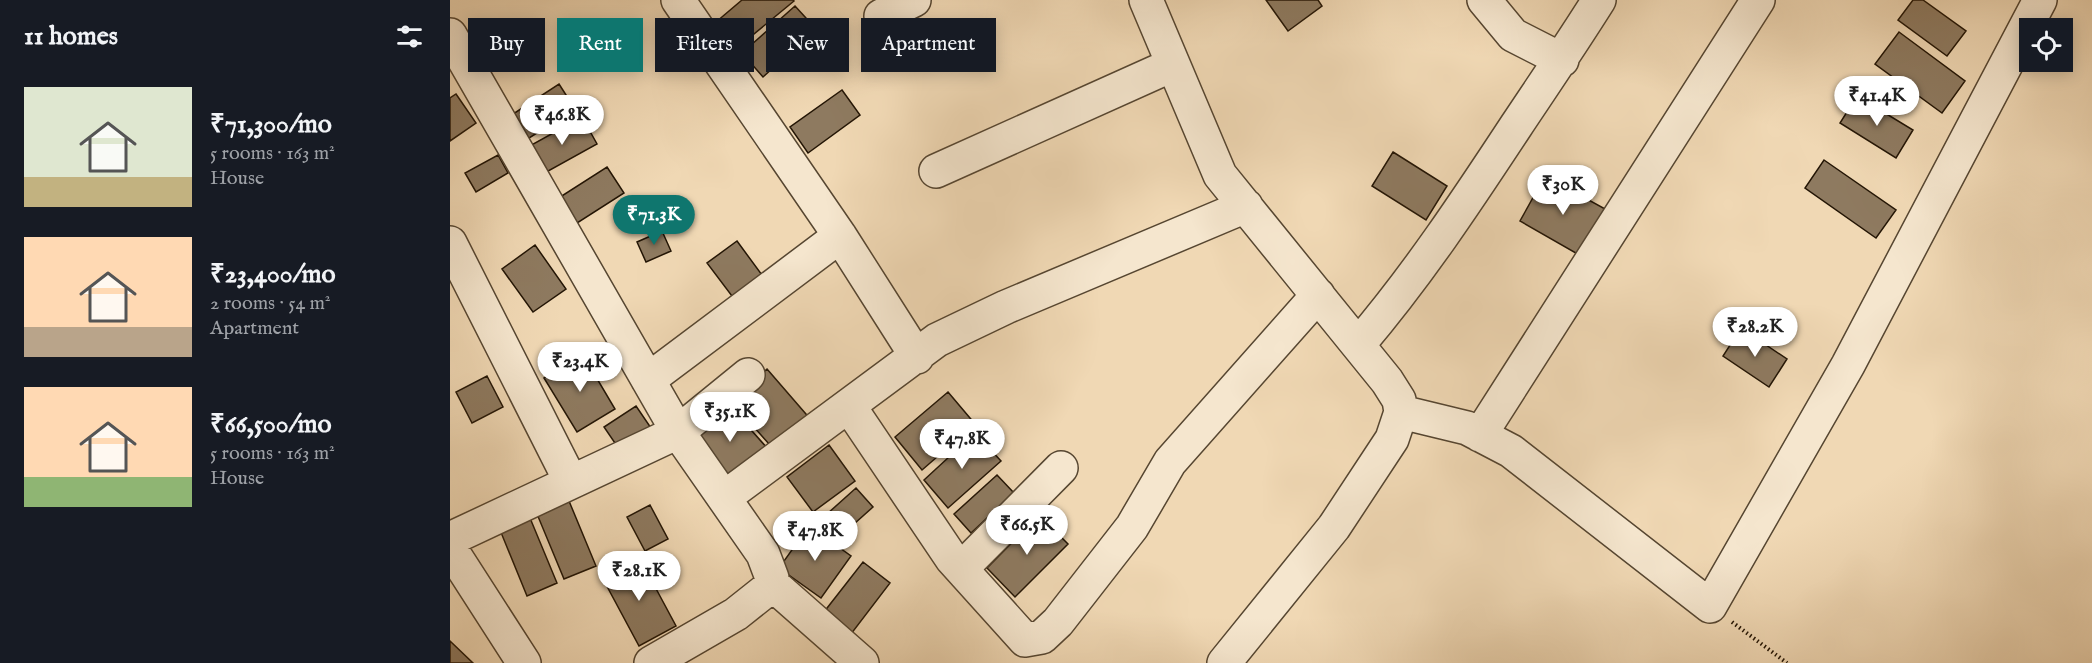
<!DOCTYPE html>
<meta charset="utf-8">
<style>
body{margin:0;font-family:"IM FELL English",serif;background:#20242c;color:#f1f3f6;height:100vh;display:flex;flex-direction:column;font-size:22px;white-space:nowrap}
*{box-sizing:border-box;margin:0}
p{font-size:20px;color:#9ea1a6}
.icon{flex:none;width:33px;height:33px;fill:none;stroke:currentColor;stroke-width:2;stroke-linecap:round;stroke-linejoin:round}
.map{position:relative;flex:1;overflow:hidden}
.details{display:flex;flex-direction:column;background:#171b24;width:450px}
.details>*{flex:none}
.banner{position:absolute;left:18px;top:18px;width:570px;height:54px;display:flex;gap:12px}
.fabs{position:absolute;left:1569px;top:18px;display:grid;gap:12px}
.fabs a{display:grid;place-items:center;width:54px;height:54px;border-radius:0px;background:#171b24;box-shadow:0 3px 15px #0003;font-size:30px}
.price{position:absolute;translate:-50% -51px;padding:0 14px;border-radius:21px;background:#fff;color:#222;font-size:20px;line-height:39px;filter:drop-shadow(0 2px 3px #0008)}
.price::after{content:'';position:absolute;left:50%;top:36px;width:18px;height:14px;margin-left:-9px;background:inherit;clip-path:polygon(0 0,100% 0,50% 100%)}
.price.active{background:#0f766e;color:#fff}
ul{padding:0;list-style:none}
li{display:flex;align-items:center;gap:18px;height:150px;padding:0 24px}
li span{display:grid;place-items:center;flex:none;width:168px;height:120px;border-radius:0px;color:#555}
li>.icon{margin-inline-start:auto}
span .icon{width:72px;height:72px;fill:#fffc;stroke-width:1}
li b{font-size:26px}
h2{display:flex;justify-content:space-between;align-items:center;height:72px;padding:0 24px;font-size:26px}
.chip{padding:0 21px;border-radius:0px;background:#171b24;box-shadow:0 3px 15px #0003;font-size:21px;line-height:54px}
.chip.active{background:#0f766e;color:#fff}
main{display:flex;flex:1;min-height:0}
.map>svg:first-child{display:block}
.building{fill:#8e7a60;stroke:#231505;stroke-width:1.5}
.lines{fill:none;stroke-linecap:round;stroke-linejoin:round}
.street-casing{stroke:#564631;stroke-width:36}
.path{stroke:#231505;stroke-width:4;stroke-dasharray:1.5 3;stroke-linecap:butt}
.street{stroke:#f5e6ce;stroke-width:33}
</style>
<main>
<section class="details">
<h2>11 homes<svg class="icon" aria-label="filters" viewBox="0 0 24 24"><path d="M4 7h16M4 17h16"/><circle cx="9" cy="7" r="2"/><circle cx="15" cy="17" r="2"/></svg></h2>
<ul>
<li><span style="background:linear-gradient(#dfe7d0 75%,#c2b280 0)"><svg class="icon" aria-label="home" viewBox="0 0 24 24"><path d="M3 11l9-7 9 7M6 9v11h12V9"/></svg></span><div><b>₹71,300/mo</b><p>5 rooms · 163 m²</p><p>House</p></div></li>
<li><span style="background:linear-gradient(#ffd9b3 75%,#b9a48a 0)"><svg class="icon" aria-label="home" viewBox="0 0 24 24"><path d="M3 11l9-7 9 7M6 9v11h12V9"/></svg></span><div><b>₹23,400/mo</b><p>2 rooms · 54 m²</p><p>Apartment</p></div></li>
<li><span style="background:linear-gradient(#ffd9b3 75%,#8fb573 0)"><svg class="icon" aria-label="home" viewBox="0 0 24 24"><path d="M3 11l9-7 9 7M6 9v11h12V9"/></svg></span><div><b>₹66,500/mo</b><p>5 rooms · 163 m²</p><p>House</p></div></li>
</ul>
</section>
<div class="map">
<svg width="1642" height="663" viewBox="0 0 1642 663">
<rect width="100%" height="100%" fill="#f0d8b4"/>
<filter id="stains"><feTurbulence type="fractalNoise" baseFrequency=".00333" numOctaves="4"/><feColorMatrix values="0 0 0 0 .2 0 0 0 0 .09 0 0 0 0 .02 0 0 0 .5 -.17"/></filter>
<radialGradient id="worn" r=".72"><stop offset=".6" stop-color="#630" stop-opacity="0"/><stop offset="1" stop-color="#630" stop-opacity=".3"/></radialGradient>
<!-- building -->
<path class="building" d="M292,0H343L344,1L287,48L266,22Z
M816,0H868L872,6L838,31Z
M1463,0H1473L1516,31L1497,56L1448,20Z
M345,6L366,29L313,77L292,53Z
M1449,32L1515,81L1492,113L1425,64Z
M109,84L125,109L76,140L60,116Z
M392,90L410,115L358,153L340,127Z
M6,94L26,123L0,141V98Z
M1407,96L1463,130L1446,158L1390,123Z
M132,117L147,144L91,175L76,148Z
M943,152L997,186L976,220L922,186Z
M48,155L58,173L26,192L15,173Z
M1374,160L1446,210L1426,238L1355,188Z
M157,167L174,193L124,225L107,199Z
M1095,176L1157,210L1131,256L1070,221Z
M212,231L221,251L196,262L187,242Z
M287,241L320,286L291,308L257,263Z
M85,245L116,289L83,312L52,269Z
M1291,328L1337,359L1319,387L1273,356Z
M133,355L165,409L127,432L94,378Z
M317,369L362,421L327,453L281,401Z
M37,376L53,407L22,423L6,392Z
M498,392L525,424L472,470L445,437Z
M278,404L318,449L282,481L242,436Z
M186,406L201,428L169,449L154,427Z
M525,433L551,461L498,508L474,480Z
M379,445L405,481L363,512L337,477Z
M547,475L564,493L521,533L504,514Z
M406,488L423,507L395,532L377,514Z
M119,501L146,566L114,579L87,514Z
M200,505L218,539L195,551L177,517Z
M589,515L618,544L565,597L537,568Z
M80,518L107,583L77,596L50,530Z
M359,526L401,556L371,598L329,568Z
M189,557L226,626L189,646L152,577Z
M413,562L440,583L401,634L374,612Z
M0,641L23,663H0Z"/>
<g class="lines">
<!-- street casing -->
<g class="street-casing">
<path id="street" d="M228,0L390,236L467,357
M696,0L770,175L937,381L949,400L951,412L942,439L884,527L774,663
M1034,0L1063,35L1112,60
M431,16L464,0
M0,35L228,432L313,554L322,578L320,587L286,614L201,663
M486,171L722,65
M0,243L121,482
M908,345C967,276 1016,202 1066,126C1094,84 1122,43 1149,0
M198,380L390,236
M399,406L502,559L575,640L592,637L608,622L682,527L720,462L868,295
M951,412L1017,428L1061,451L1260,606L1398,365L1590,0
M1030,435L1308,0
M275,497L487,340L556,307L796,206
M0,539L228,432L298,375
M0,548L74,663
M511,569L611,468
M321,583L412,663"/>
</g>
<!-- path -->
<path class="path" d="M1282,622L1337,663"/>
<!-- street -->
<use href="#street" class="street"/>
</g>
<rect width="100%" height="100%" filter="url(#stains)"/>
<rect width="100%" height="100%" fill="url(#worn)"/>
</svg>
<div class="fabs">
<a><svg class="icon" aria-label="locate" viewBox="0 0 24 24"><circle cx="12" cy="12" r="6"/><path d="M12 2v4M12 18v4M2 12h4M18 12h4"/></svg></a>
</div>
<b class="price" style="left:1427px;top:127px">₹41.4K</b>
<b class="price" style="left:112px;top:146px">₹46.8K</b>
<b class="price" style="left:1113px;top:216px">₹30K</b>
<b class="price active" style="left:204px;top:246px">₹71.3K</b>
<b class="price" style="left:1305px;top:358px">₹28.2K</b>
<b class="price" style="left:130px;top:393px">₹23.4K</b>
<b class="price" style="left:280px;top:443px">₹35.1K</b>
<b class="price" style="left:512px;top:470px">₹47.8K</b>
<b class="price" style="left:577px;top:556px">₹66.5K</b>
<b class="price" style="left:365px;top:562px">₹47.8K</b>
<b class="price" style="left:189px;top:602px">₹28.1K</b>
<div class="banner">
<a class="chip">Buy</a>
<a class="chip active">Rent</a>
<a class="chip">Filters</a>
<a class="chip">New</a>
<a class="chip">Apartment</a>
</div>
</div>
</main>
